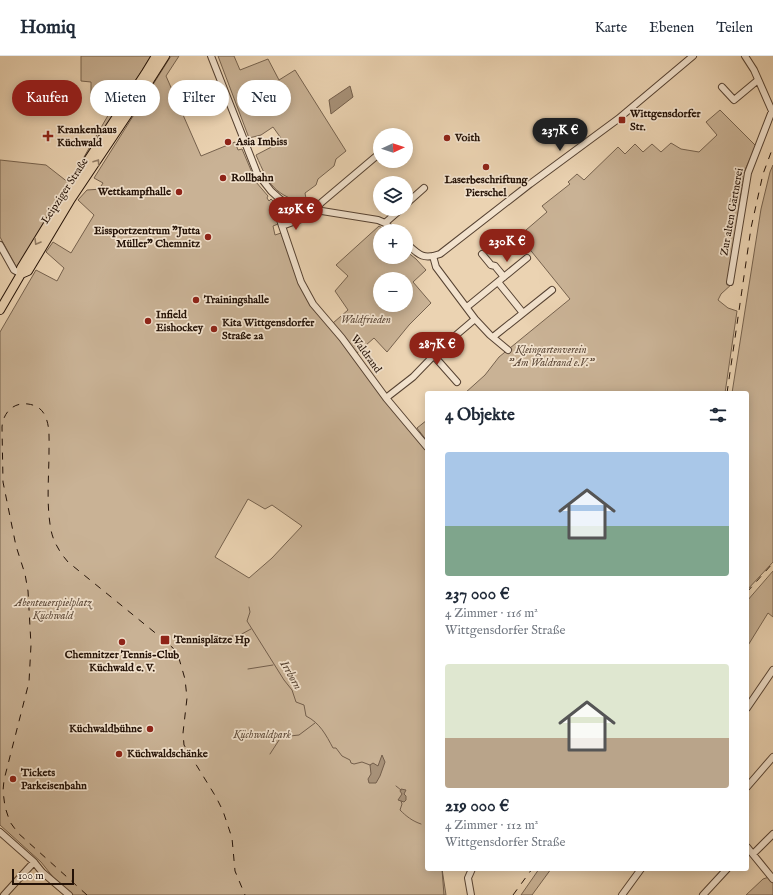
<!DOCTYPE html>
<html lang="de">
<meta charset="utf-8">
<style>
body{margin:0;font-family:"IM FELL English",serif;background:#f2f2f3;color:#1f2937;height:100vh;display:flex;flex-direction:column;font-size:15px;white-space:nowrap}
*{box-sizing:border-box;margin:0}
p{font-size:13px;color:#747a83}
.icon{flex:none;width:22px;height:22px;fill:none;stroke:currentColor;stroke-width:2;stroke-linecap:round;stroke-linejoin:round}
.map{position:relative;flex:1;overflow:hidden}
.panel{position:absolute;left:425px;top:335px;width:324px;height:480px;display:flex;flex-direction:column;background:#fff;border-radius:4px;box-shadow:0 2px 10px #0003}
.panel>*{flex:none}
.hud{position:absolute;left:12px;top:24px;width:353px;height:36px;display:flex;gap:8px}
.needle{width:26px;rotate:87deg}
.fabs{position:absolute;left:373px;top:72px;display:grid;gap:8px}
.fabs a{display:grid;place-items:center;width:40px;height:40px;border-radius:50%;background:#fff;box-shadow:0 2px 10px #0003;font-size:20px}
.scale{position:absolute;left:12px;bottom:10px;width:62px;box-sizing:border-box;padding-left:4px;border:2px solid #241207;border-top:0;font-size:11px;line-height:14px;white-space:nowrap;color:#241207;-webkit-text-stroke:3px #f2e2cd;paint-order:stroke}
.price{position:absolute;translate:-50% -34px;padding:0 9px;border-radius:14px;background:#8f2418;color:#fff;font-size:13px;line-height:26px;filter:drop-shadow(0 1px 2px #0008)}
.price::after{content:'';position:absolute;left:50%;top:24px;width:12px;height:9px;margin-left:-6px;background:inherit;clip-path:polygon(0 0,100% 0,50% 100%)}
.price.selected{background:#222;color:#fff}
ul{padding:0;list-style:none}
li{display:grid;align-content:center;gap:8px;height:212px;padding:0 20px}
li span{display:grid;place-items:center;height:124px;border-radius:4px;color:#555}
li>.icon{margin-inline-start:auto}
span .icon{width:72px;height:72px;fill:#fffc;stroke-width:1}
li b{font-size:17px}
h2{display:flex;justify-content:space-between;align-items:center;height:48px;padding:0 20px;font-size:17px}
.chip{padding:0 14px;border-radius:18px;background:#fff;box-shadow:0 2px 10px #0003;font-size:14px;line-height:36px}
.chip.selected{background:#8f2418;color:#fff}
header{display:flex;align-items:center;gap:24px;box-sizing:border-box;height:56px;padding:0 20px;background:#fff;border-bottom:1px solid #e0e1e3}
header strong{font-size:19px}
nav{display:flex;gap:22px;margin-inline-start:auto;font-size:14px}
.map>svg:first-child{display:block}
.green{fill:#c9b295;stroke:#76624e;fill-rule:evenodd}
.water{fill:#a79178;stroke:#735e4b}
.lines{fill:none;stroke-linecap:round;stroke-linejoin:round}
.stream{stroke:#735e4b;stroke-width:1}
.minor-casing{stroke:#564232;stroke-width:8}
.major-casing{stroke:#241207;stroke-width:10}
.minor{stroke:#f2e2cd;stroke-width:6}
.major{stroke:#ebd3b2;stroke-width:8}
.rail{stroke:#241207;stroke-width:1;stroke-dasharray:7 7;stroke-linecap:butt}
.oneway{stroke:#917c65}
.poi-dot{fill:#8f2418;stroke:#f2e2cd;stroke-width:1.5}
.labels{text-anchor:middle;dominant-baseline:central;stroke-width:3.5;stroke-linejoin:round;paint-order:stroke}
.poi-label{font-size:11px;font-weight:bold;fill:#241207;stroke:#f2e2cd;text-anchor:start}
.street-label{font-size:11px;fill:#241207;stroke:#f2e2cd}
.park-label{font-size:11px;font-style:italic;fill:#5e4a39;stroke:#f2e2cd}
.water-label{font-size:12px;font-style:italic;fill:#584534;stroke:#f2e2cd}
</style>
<header>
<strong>Homiq</strong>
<nav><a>Karte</a><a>Ebenen</a><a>Teilen</a></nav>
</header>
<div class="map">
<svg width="773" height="839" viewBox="0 0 773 839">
<rect width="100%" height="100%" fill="#ebd3b2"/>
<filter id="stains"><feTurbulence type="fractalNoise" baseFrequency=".005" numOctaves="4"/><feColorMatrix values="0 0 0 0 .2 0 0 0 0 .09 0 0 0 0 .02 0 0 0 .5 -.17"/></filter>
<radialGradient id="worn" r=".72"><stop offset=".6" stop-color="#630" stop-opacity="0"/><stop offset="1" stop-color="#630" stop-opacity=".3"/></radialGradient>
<!-- green -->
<path class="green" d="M81,0H151L18,214L0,181V104L46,109L69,127L110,56L96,51L91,42V26L81,25Z
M171,0H179L166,20L201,100L235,86L238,94L242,93L256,126L268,140L267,142L269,145L271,143L274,146V152L278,168L273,170L275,179L281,177L299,226L311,251L329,270L427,393V813H442L446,839H71L57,826L41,806L0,769V276L36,214L57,225L64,212L46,196L53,186L71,197L94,159L78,144L87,134L102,133L101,130L103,127L94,122ZM248,443L265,453L272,449L302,470L272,502L249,522L215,501Z
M218,0H234L240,14L268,3L279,24L295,14L346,95L336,103L334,110L318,123L316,129L305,137L307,148C274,139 269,129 256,99L283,85L273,71L261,79L249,82Z
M720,54L756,90L743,118L737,166L741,167L733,227L721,238L718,244L728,252L737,255L725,337H465L485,319L499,301L570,243L519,180L547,156L542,150L570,128L568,126L577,118L584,124L618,91L625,98L635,88L643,96L652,88L661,96L671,87L681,93L699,96L717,79L706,66Z
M773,109V506L747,534V337H732L761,153L770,116Z
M379,170L387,175H380V201H406V195L416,203L426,214L413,226L431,247L409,269L387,296L374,282L357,297L333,267L348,254L335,235L348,220L336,209ZM380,223H406V249H380Z
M427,364V385L417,372Z
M773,515V561L768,557L747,591V545Z
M539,813H551L532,839H521Z
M769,821L773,826V839H746L763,823Z"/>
<!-- water -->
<path class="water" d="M350,30L353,41L331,58L329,44Z
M382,699L385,706L380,720L376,727H369L368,723L371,718L370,709L373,707L378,710Z
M401,733L406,734L404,738L406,740V744L404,746L398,744L402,738L400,735Z"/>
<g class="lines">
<!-- stream -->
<path class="stream" d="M249,551L250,556L247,565L284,624L292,634L296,646L304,649L306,660C320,667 326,679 333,692H336L342,700L350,704L351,707L354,708L362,706L370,709
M226,581L240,579L251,573
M248,613L273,609
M270,698L281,681L299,679L315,667
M396,730L401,734
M401,745L402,748L400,754C406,760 412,765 421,768
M442,813L444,839"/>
<!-- minor casing -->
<g class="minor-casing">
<path id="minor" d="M211,0L257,117L271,135L281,144L297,151L378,164L385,167L393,175
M722,31L734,44L758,24
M281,144L277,150V154L282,170L301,226L313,248L342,282L386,342L427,391
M406,148L424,132
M318,155L319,149L322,146L380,97
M385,167L401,153
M282,170L304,162
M406,187C419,199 423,204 440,198L530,128L618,63L693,0
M0,189L14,214L21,218
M482,198L491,209L495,210L504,221
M433,200L436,211L475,263L490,279L508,294
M498,226L523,257
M730,226L748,117L772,55L754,14L745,0
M467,251L527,202
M493,281L552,234
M434,300L457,326
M386,342L413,321L442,291L475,263
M747,652L773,614
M747,731L773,701
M0,776L34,806L42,816L69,839
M747,791L773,823
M753,798L773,778
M4,839L34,806
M471,839L468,822L472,813
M622,839L641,813
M703,839L727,813"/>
</g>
<!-- major casing -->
<g class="major-casing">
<path id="major" d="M21,218V212L75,124L145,18L156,0
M0,254L21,218L28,215L71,143L130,55L165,0"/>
</g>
<!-- minor -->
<use href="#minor" class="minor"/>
<!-- major -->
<use href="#major" class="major"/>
<!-- rail -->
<path class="rail" d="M727,337L751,172L763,118L773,91
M747,536L773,507
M87,839L18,777L10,766L5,751L3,735L4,724L29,626L31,589L28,535L25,518L16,490L3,426L2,371C3,357 13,346 28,348C36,349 43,353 46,362C50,372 49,384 49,395C49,421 46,448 51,474C53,485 60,497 68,506L164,584L174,593L178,599L185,623L187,642L183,677L184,689L216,741L223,755L232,782L235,815L245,839
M513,839L532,813"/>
</g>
<!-- one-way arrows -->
<defs><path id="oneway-chevron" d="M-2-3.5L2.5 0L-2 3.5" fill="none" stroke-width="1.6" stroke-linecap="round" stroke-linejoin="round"/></defs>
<g class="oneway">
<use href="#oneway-chevron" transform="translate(97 106) rotate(-56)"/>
<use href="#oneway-chevron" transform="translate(37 186) rotate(121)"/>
</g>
<!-- markers -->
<g class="poi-dot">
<rect x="618" y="60" width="8" height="8" rx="2"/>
<path d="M46 74h4v4h4v4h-4v4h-4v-4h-4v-4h4z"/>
<circle cx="447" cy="82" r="4"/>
<circle cx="228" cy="86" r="4"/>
<circle cx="486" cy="111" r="4"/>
<circle cx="223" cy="122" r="4"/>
<circle cx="179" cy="136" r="4"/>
<circle cx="208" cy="181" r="4"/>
<circle cx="196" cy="244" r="4"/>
<circle cx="148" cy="265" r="4"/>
<circle cx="214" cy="273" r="4"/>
<rect x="160" y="579" width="10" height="10" rx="2"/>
<circle cx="122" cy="586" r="4"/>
<circle cx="150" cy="673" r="4"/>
<circle cx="119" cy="698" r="4"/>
<circle cx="13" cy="723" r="4"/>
</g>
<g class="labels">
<!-- poi labels -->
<g class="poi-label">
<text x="630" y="58">Wittgensdorfer<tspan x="630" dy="13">Str.</tspan></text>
<text x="57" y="74">Krankenhaus<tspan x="57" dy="13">Küchwald</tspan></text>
<text x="455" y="82">Voith</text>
<text x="236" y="86">Asia Imbiss</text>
<text x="231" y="122">Rollbahn</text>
<text x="486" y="124" text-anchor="middle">Laserbeschriftung<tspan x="486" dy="13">Pierschel</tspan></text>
<text x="171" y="136" text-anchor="end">Wettkampfhalle</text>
<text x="200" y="175" text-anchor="end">Eissportzentrum "Jutta<tspan x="200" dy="13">Müller" Chemnitz</tspan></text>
<text x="204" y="244">Trainingshalle</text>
<text x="156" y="259">Infield<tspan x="156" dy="13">Eishockey</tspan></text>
<text x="222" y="267">Kita Wittgensdorfer<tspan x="222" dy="13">Straße 2a</tspan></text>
<text x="174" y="584">Tennisplätze Hp</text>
<text x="122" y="599" text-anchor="middle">Chemnitzer Tennis-Club<tspan x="122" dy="13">Küchwald e. V.</tspan></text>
<text x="142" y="673" text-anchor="end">Küchwaldbühne</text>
<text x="127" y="698">Küchwaldschänke</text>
<text x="21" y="717">Tickets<tspan x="21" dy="13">Parkeisenbahn</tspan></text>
</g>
<!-- street labels -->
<g class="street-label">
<text transform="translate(65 135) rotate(-57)">Leipziger Straße</text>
<text transform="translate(732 156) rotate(-80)">Zur alten Gärtnerei</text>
<text transform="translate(366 298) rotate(54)">Waldrand</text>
</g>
<!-- park labels -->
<g class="park-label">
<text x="366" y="264">Waldfrieden</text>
<text x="551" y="294">Kleingartenverein<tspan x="551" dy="13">"Am Waldrand e.V."</tspan></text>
<text x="53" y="547">Abenteuerspielplatz<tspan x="53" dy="13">Küchwald</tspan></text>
<text x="262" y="679">Küchwaldpark</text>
</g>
<!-- water labels -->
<g class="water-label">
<text transform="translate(291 619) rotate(60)">Irrborn</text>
</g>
</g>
<rect width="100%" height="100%" filter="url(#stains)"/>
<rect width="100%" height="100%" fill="url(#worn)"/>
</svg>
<div class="fabs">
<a><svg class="needle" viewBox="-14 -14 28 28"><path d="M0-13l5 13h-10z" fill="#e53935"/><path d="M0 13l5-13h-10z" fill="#747a83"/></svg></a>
<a><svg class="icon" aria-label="layers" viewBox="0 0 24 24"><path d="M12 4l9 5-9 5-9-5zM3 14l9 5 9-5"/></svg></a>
<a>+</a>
<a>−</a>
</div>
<div class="scale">100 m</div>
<b class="price selected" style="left:560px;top:96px">237K €</b>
<b class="price" style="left:296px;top:175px">219K €</b>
<b class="price" style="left:507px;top:207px">230K €</b>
<b class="price" style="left:437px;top:310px">287K €</b>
<div class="hud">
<a class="chip selected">Kaufen</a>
<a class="chip">Mieten</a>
<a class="chip">Filter</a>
<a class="chip">Neu</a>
</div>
<section class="panel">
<h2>4 Objekte<svg class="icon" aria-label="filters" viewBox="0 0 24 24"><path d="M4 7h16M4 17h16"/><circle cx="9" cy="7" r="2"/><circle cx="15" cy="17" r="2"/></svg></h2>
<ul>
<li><span style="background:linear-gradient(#a9c7e8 60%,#7fa58c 0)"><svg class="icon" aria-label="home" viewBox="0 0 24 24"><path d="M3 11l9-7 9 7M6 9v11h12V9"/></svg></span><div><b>237 000 €</b><p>4 Zimmer · 116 m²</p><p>Wittgensdorfer Straße</p></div></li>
<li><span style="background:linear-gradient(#dfe7d0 60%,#b9a48a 0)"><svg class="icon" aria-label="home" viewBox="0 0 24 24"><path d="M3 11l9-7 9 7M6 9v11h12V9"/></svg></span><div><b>219 000 €</b><p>4 Zimmer · 112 m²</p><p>Wittgensdorfer Straße</p></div></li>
</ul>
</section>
</div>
